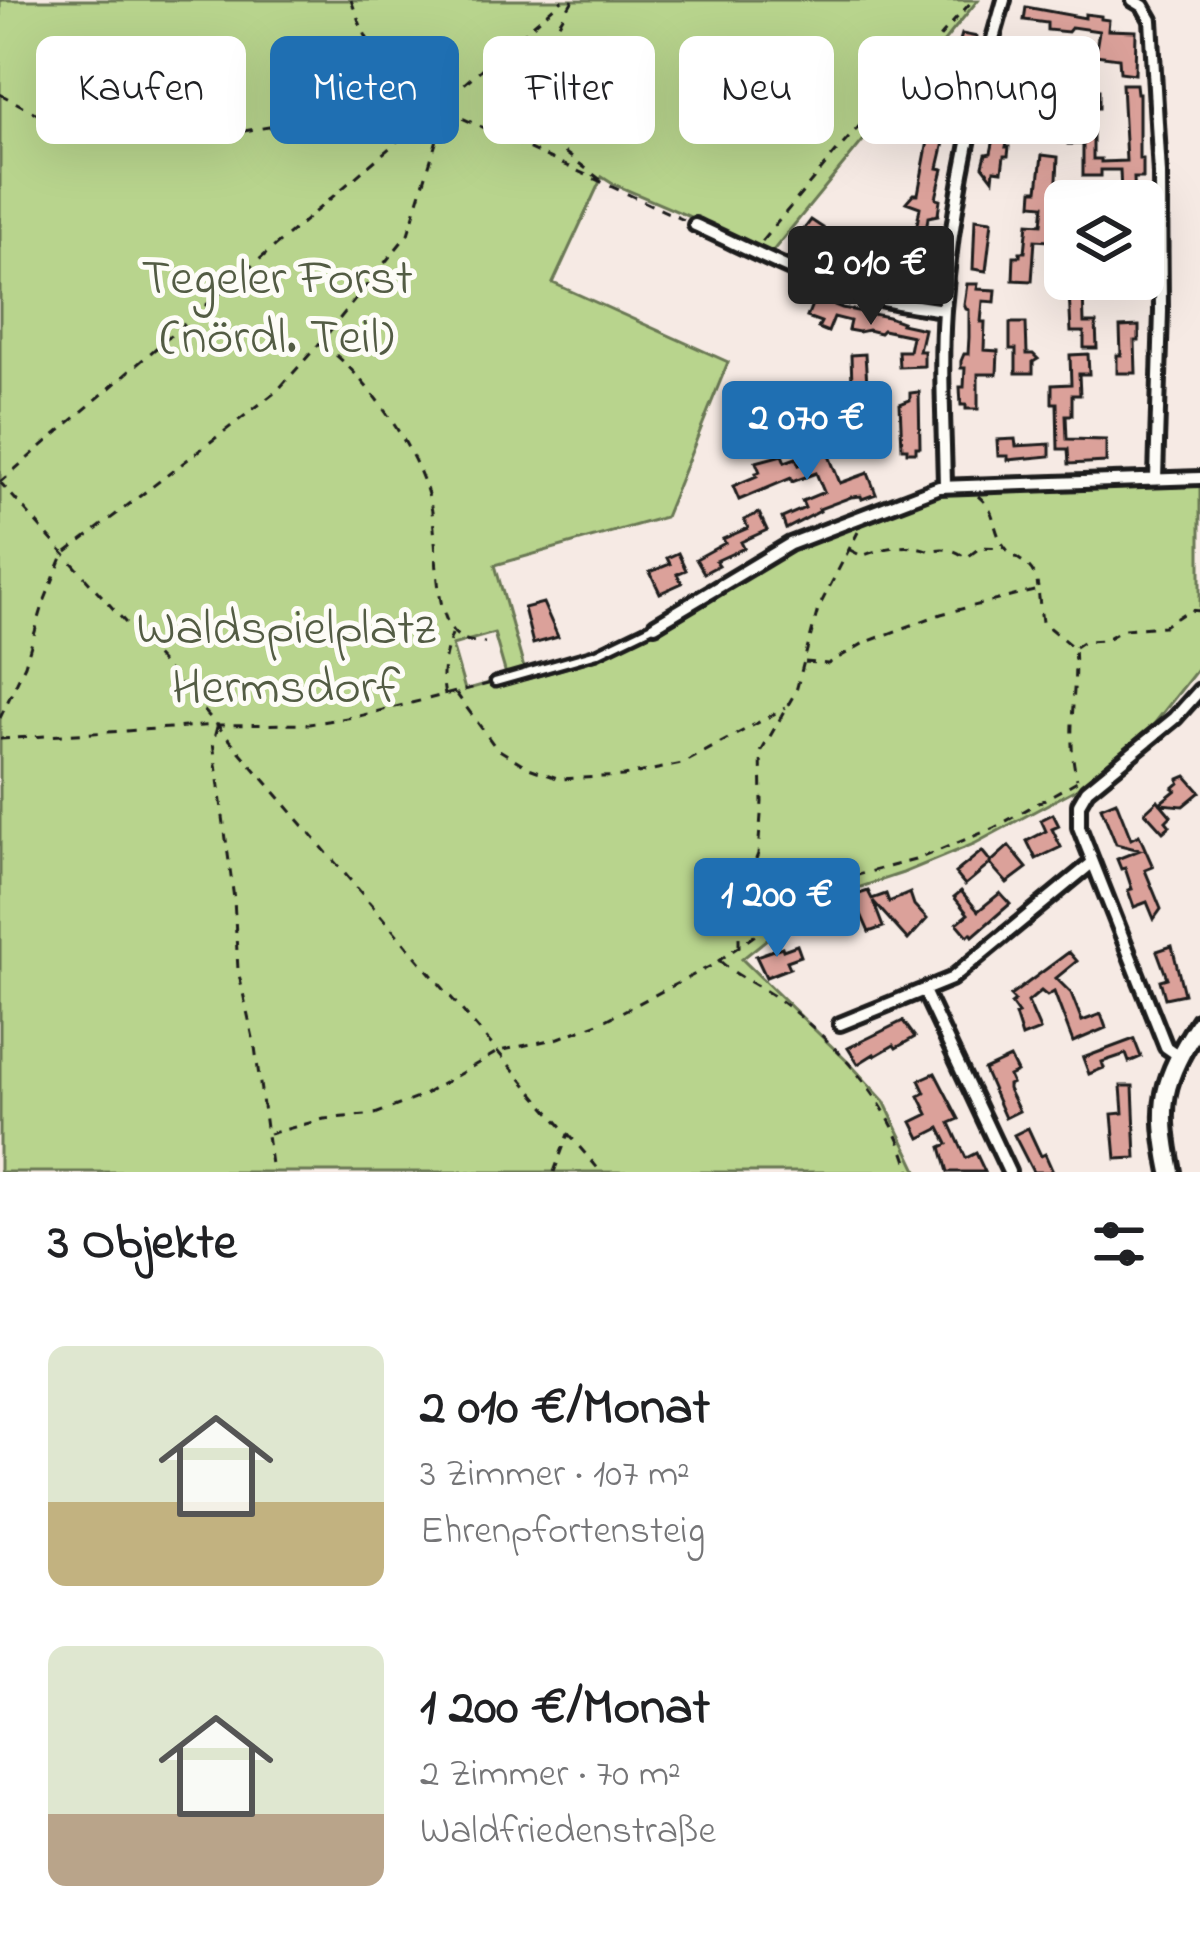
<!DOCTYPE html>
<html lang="de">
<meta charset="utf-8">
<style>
body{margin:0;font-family:"Indie Flower",sans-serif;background:#f6f6f6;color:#202124;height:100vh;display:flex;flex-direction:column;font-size:45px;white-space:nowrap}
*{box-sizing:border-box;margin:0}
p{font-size:39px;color:#757577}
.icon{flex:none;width:66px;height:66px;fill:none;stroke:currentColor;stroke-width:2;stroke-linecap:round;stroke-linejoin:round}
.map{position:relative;height:1172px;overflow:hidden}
.panel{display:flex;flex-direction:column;background:#fff;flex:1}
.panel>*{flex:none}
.hud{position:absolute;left:36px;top:36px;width:1128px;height:108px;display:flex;gap:24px}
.buttons{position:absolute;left:1044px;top:180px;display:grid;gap:24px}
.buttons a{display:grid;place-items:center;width:120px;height:120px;border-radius:18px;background:#fff;box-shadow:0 12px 48px #0002;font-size:60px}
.price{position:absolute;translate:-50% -102px;padding:0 27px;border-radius:12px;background:#1f6fb2;color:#fff;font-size:39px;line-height:78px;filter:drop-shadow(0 3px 6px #0008)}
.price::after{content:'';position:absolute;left:50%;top:72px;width:36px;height:27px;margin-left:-18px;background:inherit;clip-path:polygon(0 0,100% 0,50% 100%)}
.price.on{background:#222;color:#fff}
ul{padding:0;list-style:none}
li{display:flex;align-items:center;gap:36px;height:300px;padding:0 48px}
li span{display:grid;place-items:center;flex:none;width:336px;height:240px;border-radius:18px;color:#555}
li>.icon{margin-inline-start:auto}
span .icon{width:144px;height:144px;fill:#fffc;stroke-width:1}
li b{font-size:51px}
h2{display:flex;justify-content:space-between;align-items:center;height:144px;padding:0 48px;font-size:51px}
.tag{padding:0 42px;border-radius:18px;background:#fff;box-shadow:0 12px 48px #0002;font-size:42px;line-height:108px}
.tag.on{background:#1f6fb2;color:#fff}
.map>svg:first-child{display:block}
.green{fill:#b8d48d;stroke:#6a7854;stroke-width:3;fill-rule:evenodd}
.building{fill:#dba19a;stroke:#1c1c1c;stroke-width:3}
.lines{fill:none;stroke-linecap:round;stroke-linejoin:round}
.lane-casing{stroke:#1c1c1c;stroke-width:15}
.street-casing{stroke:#1c1c1c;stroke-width:20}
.secondary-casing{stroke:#1c1c1c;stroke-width:26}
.path{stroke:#1c1c1c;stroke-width:3;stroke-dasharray:9 9;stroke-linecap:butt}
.lane{stroke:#fdfcf7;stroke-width:6}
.street{stroke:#fdfcf7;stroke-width:10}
.secondary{stroke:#fdfcf7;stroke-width:16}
.labels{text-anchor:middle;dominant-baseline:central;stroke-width:10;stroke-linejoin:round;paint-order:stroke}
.park-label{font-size:51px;fill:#535c44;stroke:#fdfcf7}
</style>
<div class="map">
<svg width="1200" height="1172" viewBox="0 0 1200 1172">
<rect width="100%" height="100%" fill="#f6eae4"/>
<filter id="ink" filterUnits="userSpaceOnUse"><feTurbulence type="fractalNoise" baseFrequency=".00833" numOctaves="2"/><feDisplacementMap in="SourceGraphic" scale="24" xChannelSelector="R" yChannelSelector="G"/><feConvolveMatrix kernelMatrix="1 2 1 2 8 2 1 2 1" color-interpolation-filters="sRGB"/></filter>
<g filter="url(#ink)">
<!-- green -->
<path class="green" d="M0,0H978L772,252L613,184L602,177L553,283L728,362L665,517L495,565L527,679L597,659L694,611L793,549L931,494L978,487L1087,489L1200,486V666L1154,724L1076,789L974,844L903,873L812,903L742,959L853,1067L884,1101L918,1172H0ZM494,633L507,678L465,690L452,645Z"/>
<!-- building -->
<path class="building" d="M1026,7L1085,18V14L1101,16V19L1109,20L1108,30L1136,31L1135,74L1120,72L1119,58L1095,55L1099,31L1072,27L1068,32L1047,30V23L1024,20Z
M962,34L977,37L954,122L949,121L938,168L943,169L936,198L940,199L938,215L928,217L924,248L906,245L909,229L916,230L920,207L906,202L913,194H918L928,141L920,140L922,130L926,115L933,117L940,97L946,98L950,79L942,77L946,59L954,61Z
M1122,84H1136L1137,93H1139V159H1143V178H1134L1135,201H1126V193L1121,194L1120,170H1101V176H1083V144H1068L1067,125H1079L1081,118H1084L1083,90H1099V108H1093V159H1101V162L1126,161Z
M991,118L1004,121L1010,130L1006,147H1009L1008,156H1004L1002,171L994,170L993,179L983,166L986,154L991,153L995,134L988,132Z
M1042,155L1058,157L1055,225L1050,227L1049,241L1035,240L1032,281L1013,280L1014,256H1020V252H1025L1028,223L1042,224L1044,205L1032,204L1033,190H1038Z
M975,219L992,221L986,271L973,269Z
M811,220L823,228L815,240L842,250L837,266L795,250L793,244Z
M967,284H978L977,289L996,290L995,302L983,301L981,322H985L984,350L998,351L997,374H978V409H966V405H961L960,387H964L965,368H961V361L964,354H968L969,337V310L966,309L964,304Z
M1069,292H1083L1084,323H1096L1097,348H1084V332H1071Z
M815,297L842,308L888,317L902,322L901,324L924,329L919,351H924V366L899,367L898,351H909L912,336L883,330L880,333L868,330L859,332L848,330L850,321L834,317L828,332L818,328L821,322L807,317Z
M1010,323H1026L1027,354H1033L1038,359L1033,362V373H1016V349H1010Z
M1139,326V341H1135L1136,373H1117V355H1121L1120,327Z
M865,354L867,384L874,383L875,397H872L873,402L865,403L864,425H845V413H848L845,386L852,385L851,355Z
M1088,354L1089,374H1079L1080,395H1072V415H1066L1067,439L1106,440V462L1069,464L1068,449H1058L1057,403H1052V385L1071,384L1070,355Z
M919,392L920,447H916V452H907V448H902L900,404L910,400V393Z
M1015,439L1016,446L1050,444V456L1008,460V456H998L997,440Z
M824,443L840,483L868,473L876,494L862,499L861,496L851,497L819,509L820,511L786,529L782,518L805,508L802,501L824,492L816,473L792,482L791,478L739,500L733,486L757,476L756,473L760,472L756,462L782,455L785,462L796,458L799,465L818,458L814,447Z
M759,513L767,530L741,542L744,548L716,561L719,565L704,573L696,559L725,543L723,539L748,528L744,520Z
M678,553L686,570L677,574L682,583L660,593L650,572L670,564L667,558Z
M543,603L558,637L533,644L524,608Z
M1186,776L1200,792L1183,806L1161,804L1171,816L1166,821L1170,826L1163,832L1145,812L1158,800L1160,803L1176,790L1173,788L1179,783V779Z
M1116,801L1131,839L1139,835L1153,867L1145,870L1161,909L1154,919L1147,902L1134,907L1128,890L1132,889L1125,868L1121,869L1117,859L1140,850L1116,844L1101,807Z
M1053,814L1059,826L1052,829L1061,847L1036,859L1027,841L1046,831L1041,820Z
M1009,846L1027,868L1007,883L990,864L965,885L955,873L982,851L991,862Z
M868,891L872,899L886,894L889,902L910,893L914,905L927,919L908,940L873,901L883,927L869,932L853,896Z
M961,891L978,911L1000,893L1010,904L973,936L971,933L968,936L957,923L968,914L954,897Z
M797,945L801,956L787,961L790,968L766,977L756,956L782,947L783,950Z
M1172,946L1184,994L1165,998L1160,980L1167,978L1157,951Z
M1069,952L1077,961L1056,978L1071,993L1082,1021L1101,1014L1106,1028L1073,1042L1054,992L1047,996L1041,991L1028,1002L1040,1030L1022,1037L1015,1015L1018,1014L1011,1004L1015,1001L1010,996Z
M903,1021L915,1037L896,1048L894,1045L875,1056L874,1054L858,1064L848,1048Z
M1134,1039L1141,1057L1129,1062L1126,1054L1102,1062L1104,1068L1089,1074L1083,1058Z
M1010,1058L1017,1072L1009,1076L1012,1083L1008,1085V1089L1019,1111L1005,1118L984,1070Z
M935,1073L959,1119L950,1123L966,1158L976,1153L985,1172H948L941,1147L948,1144L940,1128L920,1138L912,1122L928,1114L919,1096L925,1093L919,1080Z
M1121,1086H1133L1136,1158L1116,1159L1112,1114L1123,1113Z
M1028,1128L1041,1156L1045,1154L1053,1172H1033L1014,1135Z"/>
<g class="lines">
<!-- lane casing -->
<g class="lane-casing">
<path id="lane" d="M1143,248H1161
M495,682L597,653L655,625"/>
</g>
<!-- street casing -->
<g class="street-casing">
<path id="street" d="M1133,0L1143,6L1151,20L1160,174L1161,311L1156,478
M695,225C755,252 815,285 879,299C900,304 922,307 944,310
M945,486C944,427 940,368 944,310C952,203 974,102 1004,0
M655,625L790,544L939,487L1200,478
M924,991L1009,1172
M840,1024L951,979L1092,863
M1179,1056L1166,1047L1079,827V804L1087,790L1175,718L1200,690"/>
</g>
<!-- secondary casing -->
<g class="secondary-casing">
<path id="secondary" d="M1171,1172C1157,1103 1162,1081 1200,1022"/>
</g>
<!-- path -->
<path class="path" d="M351,0C373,62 387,70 439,106
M573,0L546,45L563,151L606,184
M0,94L43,117L114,135L244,131L373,110L439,107
M447,111L684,220
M762,241L836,152L973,0
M322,344C365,374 418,450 430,502C439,537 432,602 452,630C460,641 472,642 485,643
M0,482L217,725L601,1172
M0,482L562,0
M978,496C997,512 991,522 1001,541C1013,564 1034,557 1038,588
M850,550L862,556C881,548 910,542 929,551C943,547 955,549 966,558L981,547L1004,548
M1075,647L1084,641L1105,640L1124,629L1164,626L1189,610L1200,611
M805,662L828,664L864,643L941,614L1038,590L1042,622L1074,648C1078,693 1065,734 1077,779
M456,693L496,748L529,768L560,779L623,776L682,764L785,708
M445,695C440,673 445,654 452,634
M0,718L25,665L44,602L63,555L277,391L320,343L408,234L446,110
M217,727L213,742L234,899L238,970L255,1047L272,1172
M0,739L217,725L309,724L359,716L488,684
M739,946V901L758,854L762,802L761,752L796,691L818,609L858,532
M720,961C737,977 757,984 775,997C833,1039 892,1101 910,1172
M269,1134L324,1119L375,1114L420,1097L499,1051L559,1038L604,1021L711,966L831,882L915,860L994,828L1077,781
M554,1172L568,1134"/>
<!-- lane -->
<use href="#lane" class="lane"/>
<!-- street -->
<use href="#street" class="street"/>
<!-- secondary -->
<use href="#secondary" class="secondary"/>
</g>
</g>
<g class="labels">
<!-- park labels -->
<g class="park-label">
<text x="277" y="280">Tegeler Forst<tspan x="277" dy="59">(nördl. Teil)</tspan></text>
<text x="286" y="630">Waldspielplatz<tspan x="286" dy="59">Hermsdorf</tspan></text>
</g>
</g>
</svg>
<div class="buttons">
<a><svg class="icon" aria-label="layers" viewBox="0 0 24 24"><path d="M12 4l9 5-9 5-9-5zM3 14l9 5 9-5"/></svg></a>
</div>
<b class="price on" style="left:871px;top:328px">2 010 €</b>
<b class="price" style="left:807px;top:483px">2 070 €</b>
<b class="price" style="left:777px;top:960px">1 200 €</b>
<div class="hud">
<a class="tag">Kaufen</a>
<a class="tag on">Mieten</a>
<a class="tag">Filter</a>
<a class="tag">Neu</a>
<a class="tag">Wohnung</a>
</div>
</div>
<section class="panel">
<h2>3 Objekte<svg class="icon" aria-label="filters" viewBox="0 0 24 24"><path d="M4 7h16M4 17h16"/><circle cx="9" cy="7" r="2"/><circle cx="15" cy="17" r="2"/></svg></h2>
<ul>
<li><span style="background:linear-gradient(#dfe7d0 65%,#c2b280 0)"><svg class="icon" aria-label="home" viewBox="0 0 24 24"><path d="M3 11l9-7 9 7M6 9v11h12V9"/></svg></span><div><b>2 010 €/Monat</b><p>3 Zimmer · 107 m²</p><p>Ehrenpfortensteig</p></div></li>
<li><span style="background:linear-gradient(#dfe7d0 70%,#b9a48a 0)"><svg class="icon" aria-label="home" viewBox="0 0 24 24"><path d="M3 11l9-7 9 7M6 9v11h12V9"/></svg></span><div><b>1 200 €/Monat</b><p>2 Zimmer · 70 m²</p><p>Waldfriedenstraße</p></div></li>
</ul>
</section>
